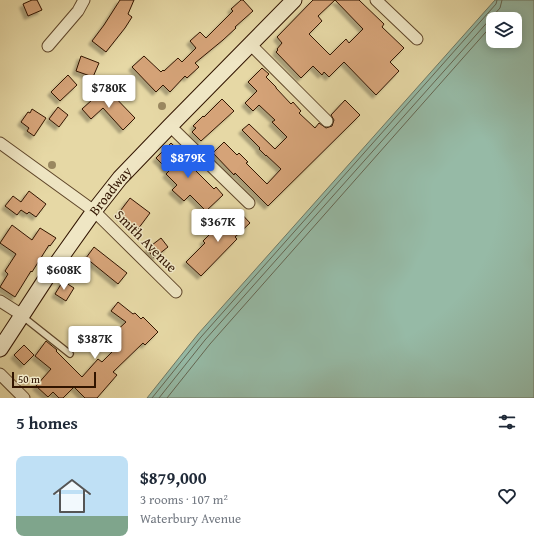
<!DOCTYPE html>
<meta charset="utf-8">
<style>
body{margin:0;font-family:"Gentium Book Plus",serif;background:#f6f6f7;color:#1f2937;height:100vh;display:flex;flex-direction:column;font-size:15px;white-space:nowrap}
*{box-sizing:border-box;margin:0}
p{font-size:13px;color:#747a83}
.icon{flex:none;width:22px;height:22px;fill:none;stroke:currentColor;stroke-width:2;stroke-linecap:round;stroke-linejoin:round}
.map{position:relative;height:398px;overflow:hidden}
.details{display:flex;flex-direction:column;background:#fff;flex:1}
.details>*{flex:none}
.buttons{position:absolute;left:486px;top:12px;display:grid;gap:8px}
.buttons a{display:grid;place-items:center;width:36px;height:36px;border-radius:8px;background:#fff;box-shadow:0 2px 10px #0003;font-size:20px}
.scale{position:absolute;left:12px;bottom:10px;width:84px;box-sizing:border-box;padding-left:4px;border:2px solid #311400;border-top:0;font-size:11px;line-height:14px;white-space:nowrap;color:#311400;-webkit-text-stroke:3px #efe6c4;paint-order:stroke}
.price{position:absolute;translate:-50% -34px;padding:0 9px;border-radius:4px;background:#fff;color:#222;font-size:13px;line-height:26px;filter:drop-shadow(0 1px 2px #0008)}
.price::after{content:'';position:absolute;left:50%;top:24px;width:12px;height:9px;margin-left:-6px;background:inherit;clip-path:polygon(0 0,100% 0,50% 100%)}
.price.selected{background:#2563eb;color:#fff}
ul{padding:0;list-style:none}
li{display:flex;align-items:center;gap:12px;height:100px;padding:0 16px}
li+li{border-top:1px solid #e0e1e3}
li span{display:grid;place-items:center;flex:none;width:112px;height:80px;border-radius:8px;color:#555}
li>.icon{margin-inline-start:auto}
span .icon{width:48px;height:48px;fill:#fffc;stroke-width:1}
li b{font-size:17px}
h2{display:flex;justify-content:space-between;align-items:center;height:48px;padding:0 16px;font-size:17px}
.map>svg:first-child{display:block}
.water{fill:#96baa6;stroke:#6e7864;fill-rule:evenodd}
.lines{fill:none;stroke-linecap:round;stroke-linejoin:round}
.shore{stroke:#646753;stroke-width:1}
.building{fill:#d5a378;stroke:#311400;filter:url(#shadow)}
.lane-casing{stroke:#5e4529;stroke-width:8}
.street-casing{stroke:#5e4529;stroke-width:13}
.secondary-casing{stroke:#311400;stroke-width:17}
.lane{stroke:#efe6c4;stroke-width:5.5}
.street{stroke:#efe6c4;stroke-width:11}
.secondary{stroke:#efe6c4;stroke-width:15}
.tree{fill:#9a8860}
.labels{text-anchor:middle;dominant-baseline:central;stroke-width:3;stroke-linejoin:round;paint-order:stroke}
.street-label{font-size:14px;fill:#311400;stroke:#efe6c4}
</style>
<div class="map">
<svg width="534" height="398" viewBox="0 0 534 398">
<defs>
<filter id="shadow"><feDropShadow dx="-3.5" dy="3.5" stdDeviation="1" flood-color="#0004"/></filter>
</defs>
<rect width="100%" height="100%" fill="#e6d8a5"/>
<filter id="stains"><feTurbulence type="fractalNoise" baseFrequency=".005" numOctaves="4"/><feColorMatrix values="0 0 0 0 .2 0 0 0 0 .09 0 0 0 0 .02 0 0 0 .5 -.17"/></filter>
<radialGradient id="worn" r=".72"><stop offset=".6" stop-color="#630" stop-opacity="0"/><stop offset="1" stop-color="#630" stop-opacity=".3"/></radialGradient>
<!-- water -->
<path class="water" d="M495,0H534V398H147L198,334ZM493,19H515V41H493Z"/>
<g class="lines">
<!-- shore -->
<path class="shore" d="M152,398L201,337L496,4L497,0
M159,398L205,340L500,8L502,0
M167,398L210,344L493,24"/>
</g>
<!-- building -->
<path class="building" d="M32,0H37L42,10L28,16L23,4Z
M120,0H134L128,14L132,17L125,28L106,52L92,41L104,25Z
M241,0H243L253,11L235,27L236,28L223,40L195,63L199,67L187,78L185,76L170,92L163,85L156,92L132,67L144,56L161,72L163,70L164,71L178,58L182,62L196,48L190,41L200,32L206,38L233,11L231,9Z
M313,0H335L318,16L322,21L309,34L330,55L346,39L349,43L363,29L335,0H359L384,24L382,27L404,48L390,62L399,71L376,95L344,62L329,77L324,72L322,75L313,66L301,78L276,52L278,50L277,49L282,43L277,37Z
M81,56L99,63L93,77L76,71Z
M262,68L269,74L266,77L276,87V88L291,104L293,102L301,111L299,113L315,128L319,123L326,128L332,126L334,120L331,115L345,100L360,115L268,206L235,173L234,175L213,153L224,142L237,155L239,153L248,162L246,163L267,184L281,169L266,155V156L259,149L260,148L242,130L249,124L275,149L287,137L272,122L275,120L259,105L253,111L245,103L257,91L248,82Z
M68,75L77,85L60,101L51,92Z
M103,90L106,92L108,90L135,118L123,130L103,108L91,119L82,109Z
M222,99L234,111L201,141L192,132L196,128L193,126L203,116L204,117Z
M58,107L68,115L59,127L49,119Z
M32,109L46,118L34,136L27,131L29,128L21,122L28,112L30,113Z
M171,143L193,164L191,166L214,189L216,187L223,195L206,211L190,195L184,201L172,190L177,185L166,174L169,171L156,158Z
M29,191L46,204L36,217L29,212L27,214L21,210L17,215L5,206L13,196L21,202Z
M130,198L150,213L138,229L118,214Z
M237,209L250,223L235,237L237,239L201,276L186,262L205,243L203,241L210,234L211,235Z
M12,225L32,240L40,228L56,238L50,246L49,245L32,272L31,271L15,297L0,287L8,274L5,271L16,254L0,243Z
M161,238L168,247L154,258L147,249Z
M94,247L127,273L118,284L86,258Z
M63,281L74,288L66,301L55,294Z
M118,302L133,314L135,313L141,319L143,317L158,332L145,345L143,343L113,372L117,375L97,398H85L74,387L63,398H59L53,392L48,397L36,386L51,369L35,356L46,341L57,350L56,351L82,377L98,359L102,362L121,343L113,334L126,322L111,311Z
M24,345L34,355L24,365L14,355Z"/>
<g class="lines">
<!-- lane casing -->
<g class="lane-casing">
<path id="lane" d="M22,316L70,354"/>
</g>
<!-- street casing -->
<g class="street-casing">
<path id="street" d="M376,0L417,39
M251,45L327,121
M48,46L78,11L84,0
M170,126L249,203
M0,143L94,211L176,292
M0,301L22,315
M0,374L24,398"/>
</g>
<!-- secondary casing -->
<g class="secondary-casing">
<g id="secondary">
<path id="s1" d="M0,349L47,277L94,211L120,178L170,126L294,0"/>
</g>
</g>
<!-- lane -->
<use href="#lane" class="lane"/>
<!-- street -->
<use href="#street" class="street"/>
<!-- secondary -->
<use href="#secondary" class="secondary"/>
</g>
<!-- trees -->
<g class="tree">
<circle cx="162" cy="106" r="4"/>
<circle cx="52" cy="165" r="4"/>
</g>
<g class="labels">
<!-- street labels -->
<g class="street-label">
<text stroke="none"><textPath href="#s1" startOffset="193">Broadway</textPath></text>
<text transform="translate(146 241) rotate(45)">Smith Avenue</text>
</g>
</g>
<rect width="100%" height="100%" filter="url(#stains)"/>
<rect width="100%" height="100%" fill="url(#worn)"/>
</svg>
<div class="buttons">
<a><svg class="icon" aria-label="layers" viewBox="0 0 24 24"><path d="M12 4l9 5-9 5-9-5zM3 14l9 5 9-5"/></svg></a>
</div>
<div class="scale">50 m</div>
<b class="price" style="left:109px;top:109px">$780K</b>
<b class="price selected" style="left:188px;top:179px">$879K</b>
<b class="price" style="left:218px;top:243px">$367K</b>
<b class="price" style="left:64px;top:291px">$608K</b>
<b class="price" style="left:95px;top:360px">$387K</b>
</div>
<section class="details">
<h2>5 homes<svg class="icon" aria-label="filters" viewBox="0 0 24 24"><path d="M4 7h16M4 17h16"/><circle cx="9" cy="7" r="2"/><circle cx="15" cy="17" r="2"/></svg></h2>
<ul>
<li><span style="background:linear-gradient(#bfe0f5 75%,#7fa58c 0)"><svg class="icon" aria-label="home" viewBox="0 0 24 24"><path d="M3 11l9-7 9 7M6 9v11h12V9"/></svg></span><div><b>$879,000</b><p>3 rooms · 107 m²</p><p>Waterbury Avenue</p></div><svg class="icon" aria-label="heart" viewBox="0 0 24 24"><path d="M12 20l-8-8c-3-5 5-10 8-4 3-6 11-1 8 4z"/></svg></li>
</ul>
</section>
